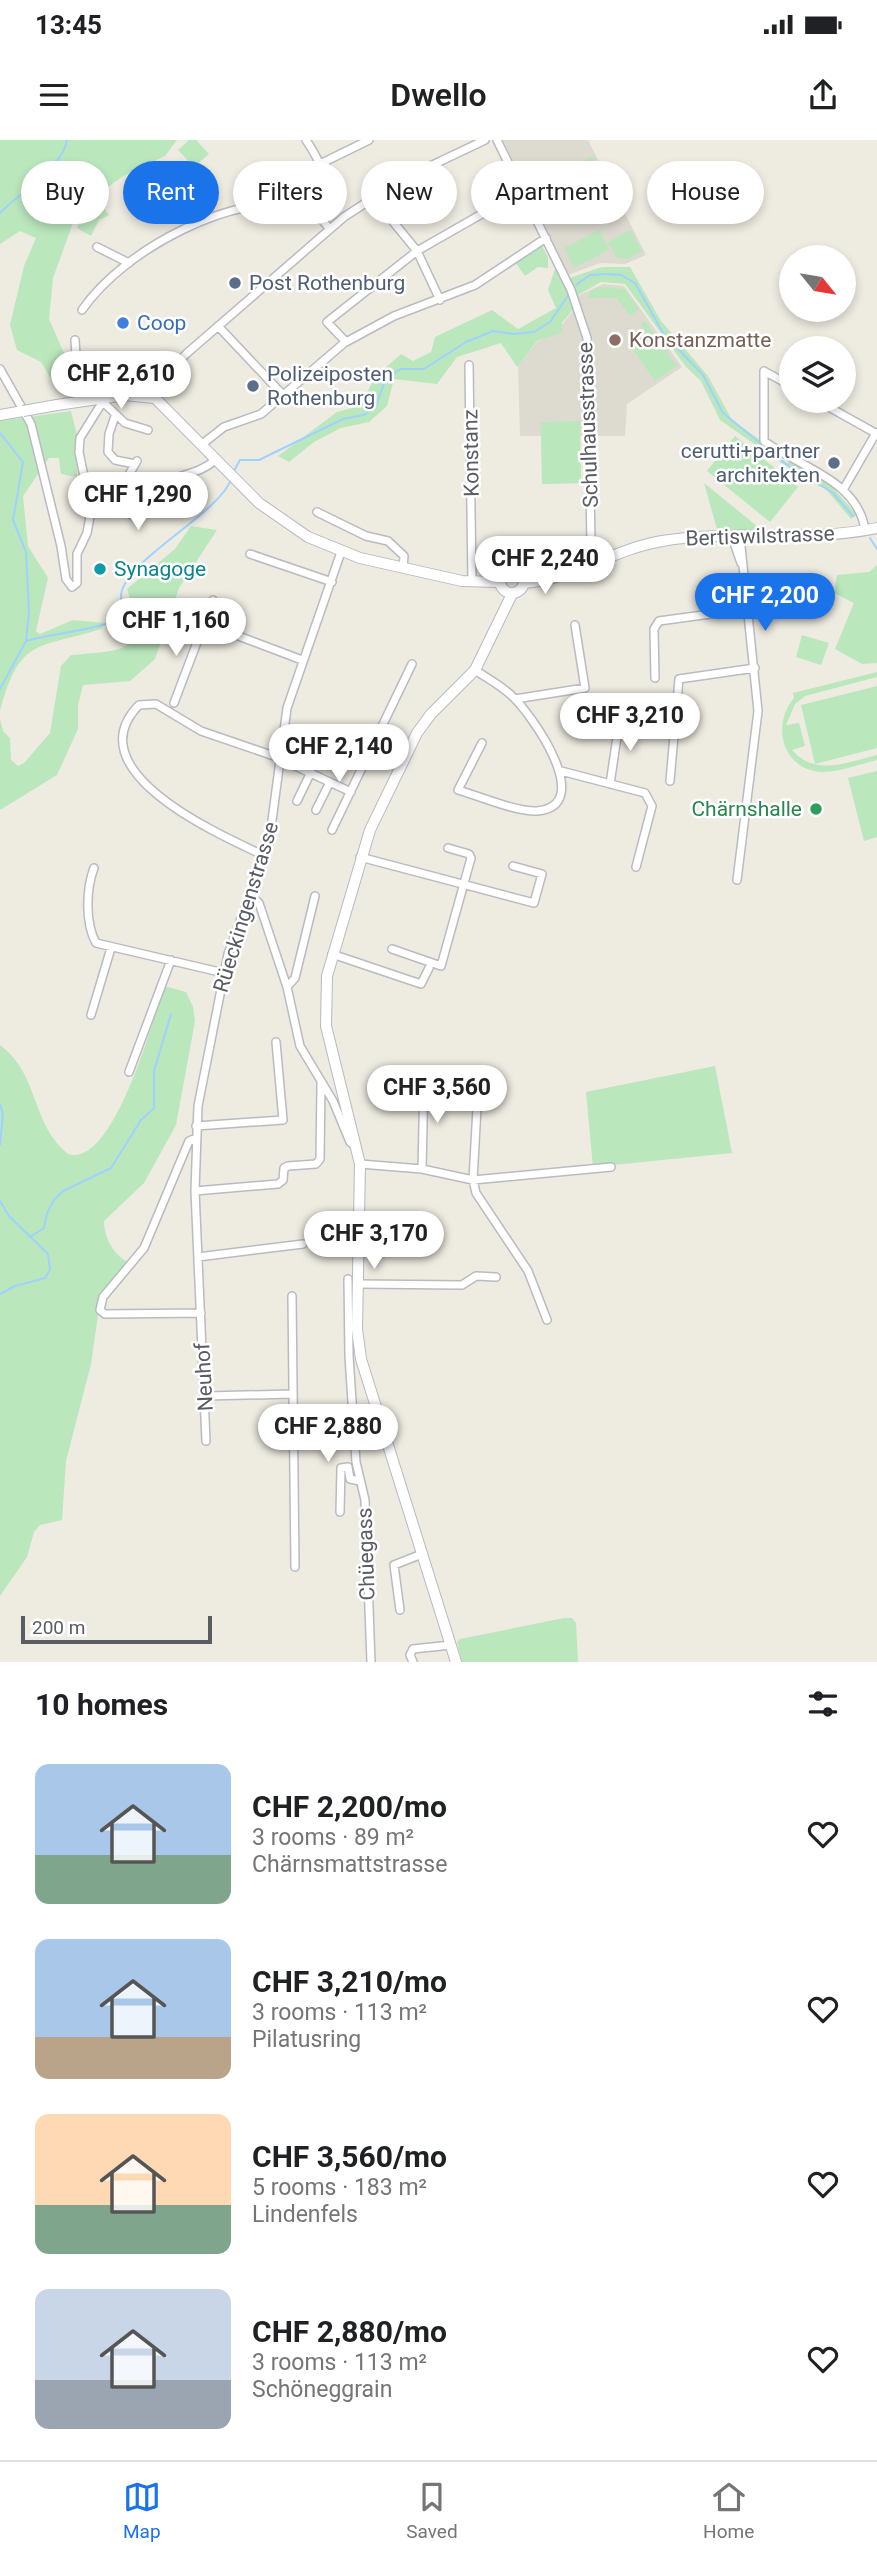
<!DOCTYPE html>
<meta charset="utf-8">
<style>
body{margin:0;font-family:Roboto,sans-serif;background:#f6f6f6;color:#202124;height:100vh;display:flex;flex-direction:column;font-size:26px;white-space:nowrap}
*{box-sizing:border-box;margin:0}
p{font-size:23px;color:#757577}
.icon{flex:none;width:38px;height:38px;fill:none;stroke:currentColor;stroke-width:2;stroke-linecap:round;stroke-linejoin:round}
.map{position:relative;height:1522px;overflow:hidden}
.side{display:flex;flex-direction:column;background:#fff;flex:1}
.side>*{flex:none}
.top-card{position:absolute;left:21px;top:21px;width:836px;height:63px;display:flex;gap:14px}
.needle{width:46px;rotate:120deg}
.fabs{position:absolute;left:779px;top:105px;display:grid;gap:14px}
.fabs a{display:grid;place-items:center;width:77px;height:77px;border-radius:50%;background:#fff;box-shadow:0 4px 10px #0003;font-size:35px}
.scale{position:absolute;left:21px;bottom:18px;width:191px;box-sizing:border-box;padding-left:7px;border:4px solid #595d63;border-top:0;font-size:19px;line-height:24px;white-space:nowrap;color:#595d63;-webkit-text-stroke:5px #fff;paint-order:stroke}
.price{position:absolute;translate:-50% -60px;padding:0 16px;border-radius:24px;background:#fff;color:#222;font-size:23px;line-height:46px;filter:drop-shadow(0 2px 4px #0008)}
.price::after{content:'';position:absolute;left:50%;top:42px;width:21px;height:16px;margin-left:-10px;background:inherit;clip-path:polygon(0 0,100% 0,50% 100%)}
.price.selected{background:#1a73e8;color:#fff}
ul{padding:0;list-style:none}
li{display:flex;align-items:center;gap:21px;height:175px;padding:0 35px}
li span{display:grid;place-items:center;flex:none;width:196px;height:140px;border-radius:14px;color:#555}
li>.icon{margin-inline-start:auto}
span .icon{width:84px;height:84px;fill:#fffc;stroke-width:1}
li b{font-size:30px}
h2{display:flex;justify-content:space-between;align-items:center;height:84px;padding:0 35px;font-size:30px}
.pill{padding:0 24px;border-radius:32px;background:#fff;box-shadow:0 4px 10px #0003;font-size:24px;line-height:63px}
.pill.selected{background:#1a73e8;color:#fff}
.status{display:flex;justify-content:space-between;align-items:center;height:49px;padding:0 35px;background:#fff;direction:ltr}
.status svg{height:19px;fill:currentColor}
header{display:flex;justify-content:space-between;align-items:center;height:91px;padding:0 35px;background:#fff;font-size:32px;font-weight:600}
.tabs{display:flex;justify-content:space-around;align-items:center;height:98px;border-top:2px solid #e0e0e0;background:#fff;font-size:19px;color:#757577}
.tabs a{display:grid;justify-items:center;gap:4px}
.tabs .selected{color:#1a73e8}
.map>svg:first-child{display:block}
.education{fill:#dddad0}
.green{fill:#bbe7bd}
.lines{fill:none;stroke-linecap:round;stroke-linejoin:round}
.stream{stroke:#9fd2ff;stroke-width:2}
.street-casing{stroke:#b9bbc1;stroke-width:10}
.secondary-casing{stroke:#b7bac1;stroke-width:12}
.street{stroke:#fff;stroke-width:7}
.secondary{stroke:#fff;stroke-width:10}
.secondary-bridge-casing{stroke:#b7bac1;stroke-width:12;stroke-linecap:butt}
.secondary-bridge{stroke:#fff;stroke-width:10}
.service-dot{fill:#5c6f8a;stroke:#fff;stroke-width:2.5}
.shop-dot{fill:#3f7fe0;stroke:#fff;stroke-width:2.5}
.education-dot{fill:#8d6e63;stroke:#fff;stroke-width:2.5}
.culture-dot{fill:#0f9aa8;stroke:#fff;stroke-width:2.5}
.leisure-dot{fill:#2e9e5b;stroke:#fff;stroke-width:2.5}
.labels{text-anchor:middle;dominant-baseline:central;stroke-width:5;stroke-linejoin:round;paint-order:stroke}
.service-label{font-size:21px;fill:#4e5e75;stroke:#fff;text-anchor:start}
.shop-label{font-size:21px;fill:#366cbe;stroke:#fff;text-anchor:start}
.education-label{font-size:21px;fill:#785e54;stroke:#fff;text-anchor:start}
.street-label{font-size:21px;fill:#595d63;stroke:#fff}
.culture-label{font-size:21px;fill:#0d838f;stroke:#fff;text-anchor:start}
.leisure-label{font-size:21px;fill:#27864d;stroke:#fff;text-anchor:end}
</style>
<div class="status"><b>13:45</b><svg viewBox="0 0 49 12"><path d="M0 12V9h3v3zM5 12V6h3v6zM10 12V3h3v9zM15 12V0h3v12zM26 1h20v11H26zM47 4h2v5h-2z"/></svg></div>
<header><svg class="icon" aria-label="menu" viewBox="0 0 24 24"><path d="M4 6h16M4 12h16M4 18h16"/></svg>Dwello<svg class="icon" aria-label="share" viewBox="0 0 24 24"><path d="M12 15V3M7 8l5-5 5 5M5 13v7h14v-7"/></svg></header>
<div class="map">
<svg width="877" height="1522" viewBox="0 0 877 1522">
<rect width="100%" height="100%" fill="#eeebe1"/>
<!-- education -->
<path class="education" d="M503,0H588L646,115L625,124L600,123L568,135Z
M603,144L624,146L682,227L627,264L625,296H580L581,343L542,344L541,296H520L518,225L539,200L555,194L575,168L573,163L577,156Z"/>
<!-- green -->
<path class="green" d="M0,0H177L165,16L123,36L85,64L73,83L53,138L49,179L67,220L69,247L58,250L41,222L17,210L10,185L24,126L36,98L20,91L0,104Z
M189,0H196L209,14L194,27L178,10Z
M592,16L616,63L590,77L566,30Z
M97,59L109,75L99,80L91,96L77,88L84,70Z
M599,90L609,110L574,128L564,108Z
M630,90L642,111L628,119L616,117L608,102Z
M541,104L548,117V128L538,127L525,136L515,122Z
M602,127H630L661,181L708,236L732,280L780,314L778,318L788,323L791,320L827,341L857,375L851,379L825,348L799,339V335L720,280L701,241L686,227L625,144L601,142L576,156L566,139Z
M555,128L575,167L562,183V193L538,200L517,227L501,203L457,217L437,244L394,239L387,266L369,282L341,288L314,302L289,322L278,316L337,272L356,267L353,261L358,253L365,256L376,236L401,214L413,221L431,212L435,197L492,170L518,189L556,168L548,150Z
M601,147L625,149L639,169L630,176L617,158H589L590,151Z
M645,181L677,226L655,241L631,207L648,195L641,184Z
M71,271L77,295V337L61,334L59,318H49L23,356L28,406L48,438L36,491L40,494L73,480L105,483L101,489C37,509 20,497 0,571V281Z
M580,281L581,343L542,344L541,282Z
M735,296L798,347L770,382L707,331Z
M704,343L763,391L717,389Z
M191,386L217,390L179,448L155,519L130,541L83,545L78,565V589L57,635L0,670V579L3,591L10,598L11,620L18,626L24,623L50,593L61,526L71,515C126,510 148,514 127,449L175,409Z
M877,425V523L862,524L835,509L854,463L834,453L837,435L869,432Z
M802,495L829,503L821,525L796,517Z
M877,532V537L805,556L795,564L786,585L799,583L805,606L792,610C816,637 847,622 877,615V620C860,624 840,632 822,632C782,630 771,585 794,558L793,553Z
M877,546V608L815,624L801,565Z
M877,631V697L864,701L848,638Z
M164,846L186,852L193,867L195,881L176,985L144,1043L104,1081C104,1098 114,1116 130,1123L99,1168L91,1224L66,1321L62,1380L40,1385L34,1392L27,1417L0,1456V905C40,935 30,983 68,1014C113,1029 154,878 164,846Z
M715,926L732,1013L593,1027L586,952Z
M564,1478H572L576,1483L578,1522H462L457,1502L460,1499Z"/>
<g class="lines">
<!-- stream -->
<path class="stream" d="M0,73C19,53 63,27 67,0
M576,145L590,135L607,134L621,135L635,143L663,193L703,235L723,273L786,324L833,353L853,376
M0,293L23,322L13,380L26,412L29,472L26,501L0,549
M234,331L240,320H259L343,279L364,275L376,266L386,238L401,229H424L466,202L493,191L514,194L534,192L550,182L567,157
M870,398L877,409
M26,501C50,494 107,488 123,477C123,469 121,461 121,455C125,420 217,375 231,340
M0,964L3,974L0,1005
M0,1061L9,1076L48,1114L50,1130L45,1138L15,1146L0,1154
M30,1097L44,1088L47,1073L54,1060L63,1051L111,1028L141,980L154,968V931L171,874"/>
<!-- street casing -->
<g class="street-casing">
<path id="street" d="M306,0C321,22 333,45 312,67
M497,0L571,150L587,198L591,402L597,421
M320,24L369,0
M522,51L417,111L327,182L346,202L394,176L475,145L546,98
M373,57L417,111L440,160
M97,107L129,123
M82,170C124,109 234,51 309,65L330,89
M218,186L283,255
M75,200L79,262
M469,225L472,442
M0,229L31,284L61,406L66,439L72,447L77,443V414L87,393L91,371L79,312L80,298L105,258
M791,246L764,231V301C799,327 858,340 865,390
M155,258L167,235L186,214L344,77L401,40L485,0
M818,261L877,294
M104,263L125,283L148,290
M115,276L109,294L108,312L115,320L135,324
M201,305L224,287L261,274L343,204
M137,321L127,338L117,366L137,378C151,373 148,355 159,347C175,334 199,335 215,320
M843,350L876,293
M317,372L366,396L388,401L404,416L403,427
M732,397L741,423
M250,414L332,442
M204,483L302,520
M475,530C487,538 500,545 511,555C531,573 597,666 537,671C516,672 479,656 458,650L482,603
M655,538L654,489L659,481L747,469
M515,559L585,548L575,485
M174,563L213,460
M561,631L645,653L652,666L636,727
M670,641L679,539L755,528
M610,644L620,577
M297,661L311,632
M316,670L330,642
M332,690L412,524
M265,716C220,695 74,631 139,565L156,564L201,591L274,616L351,652
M360,717L534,763L542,734L513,726
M94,728C86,749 85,783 96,803L224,833
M737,740L758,571L740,397
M250,756L259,763L287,847L300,906L333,961L350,1002L354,1005
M392,809L441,826L471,718L469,714L448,708
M332,814L421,844L429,828
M287,847L295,838L315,756
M91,875L111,808
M129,932L171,820
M382,938L424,941L422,1029
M477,968L473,1040L476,1053L528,1131L547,1180
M196,986L283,980L276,902
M196,998L189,1001L144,1108L103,1157L100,1170L105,1174L201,1173
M360,1024L422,1029L473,1040L611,1027
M195,1051L278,1044L283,1040L284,1028L288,1026L316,1024L320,1019L321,944
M360,1095L416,1097
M198,1117L303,1104
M348,1139L349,1216L356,1322L365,1360L371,1522
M358,1144L462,1145L476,1136L496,1137
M292,1156L295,1427
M206,1256L293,1254
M206,1301L195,1051L198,966L228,814L269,703L287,568L341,412
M340,1372L341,1328L348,1327L350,1339L360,1341
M400,1470L394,1425L422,1414
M413,1522L410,1515L413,1509L451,1505"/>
</g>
<!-- secondary casing -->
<g class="secondary-casing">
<path id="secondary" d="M57,265L125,255L155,258L259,363L308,397L360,418L462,441L500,442
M0,275L23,271
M500 441a12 12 0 1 1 24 0a12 12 0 1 1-24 0Z
M524,443C573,439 614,409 662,401C734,389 805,403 877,388
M456,1522L361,1219L357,1189L360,1024L326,886L327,836L370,690L417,593L431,574L475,530L512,454"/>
</g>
<!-- street -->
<use href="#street" class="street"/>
<!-- secondary -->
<use href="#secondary" class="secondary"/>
<!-- secondary-bridge casing -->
<g class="secondary-bridge-casing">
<path id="secondary-bridge" d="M23,271L57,265"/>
</g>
<!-- secondary-bridge -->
<use href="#secondary-bridge" class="secondary-bridge"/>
</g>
<!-- markers -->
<g class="service-dot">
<circle cx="235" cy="143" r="7"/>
<circle cx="253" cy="246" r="7"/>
<circle cx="834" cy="323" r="7"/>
</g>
<circle class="shop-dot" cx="123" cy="183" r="7"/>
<circle class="education-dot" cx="615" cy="200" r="7"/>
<circle class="culture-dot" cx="100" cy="429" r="7"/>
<circle class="leisure-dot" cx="816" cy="669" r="7"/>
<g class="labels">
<!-- service labels -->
<g class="service-label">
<text x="249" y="143">Post Rothenburg</text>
<text x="267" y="234">Polizeiposten<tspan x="267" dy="24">Rothenburg</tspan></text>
<text x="820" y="311" text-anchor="end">cerutti+partner<tspan x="820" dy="24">architekten</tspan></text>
</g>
<!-- shop labels -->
<g class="shop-label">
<text x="137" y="183">Coop</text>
</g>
<!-- education labels -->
<g class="education-label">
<text x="629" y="200">Konstanzmatte</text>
</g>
<!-- street labels -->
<g class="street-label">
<text transform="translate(588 285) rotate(-92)">Schulhausstrasse</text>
<text transform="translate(471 313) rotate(-91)">Konstanz</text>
<text transform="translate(760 396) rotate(-2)">Bertiswilstrasse</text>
<text transform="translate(246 767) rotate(-73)">Rüeckingenstrasse</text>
<text transform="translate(204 1237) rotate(-93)">Neuhof</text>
<text transform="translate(366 1414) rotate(-92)">Chüegass</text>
</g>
<!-- culture labels -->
<g class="culture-label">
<text x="114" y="429">Synagoge</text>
</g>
<!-- leisure labels -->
<g class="leisure-label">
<text x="802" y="669">Chärnshalle</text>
</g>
</g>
</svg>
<div class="fabs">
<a><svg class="needle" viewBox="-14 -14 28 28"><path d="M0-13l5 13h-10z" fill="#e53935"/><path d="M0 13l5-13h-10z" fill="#757577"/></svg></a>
<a><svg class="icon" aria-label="layers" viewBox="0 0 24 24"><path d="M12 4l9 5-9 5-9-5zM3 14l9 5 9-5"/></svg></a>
</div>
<div class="scale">200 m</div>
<b class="price" style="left:121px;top:271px">CHF 2,610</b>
<b class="price" style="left:138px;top:392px">CHF 1,290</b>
<b class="price" style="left:545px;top:456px">CHF 2,240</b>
<b class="price selected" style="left:765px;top:493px">CHF 2,200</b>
<b class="price" style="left:176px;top:518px">CHF 1,160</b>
<b class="price" style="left:630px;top:613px">CHF 3,210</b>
<b class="price" style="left:339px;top:644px">CHF 2,140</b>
<b class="price" style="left:437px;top:985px">CHF 3,560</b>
<b class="price" style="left:374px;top:1131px">CHF 3,170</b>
<b class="price" style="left:328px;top:1324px">CHF 2,880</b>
<div class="top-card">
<a class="pill">Buy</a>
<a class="pill selected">Rent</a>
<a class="pill">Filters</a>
<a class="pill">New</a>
<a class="pill">Apartment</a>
<a class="pill">House</a>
</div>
</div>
<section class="side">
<h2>10 homes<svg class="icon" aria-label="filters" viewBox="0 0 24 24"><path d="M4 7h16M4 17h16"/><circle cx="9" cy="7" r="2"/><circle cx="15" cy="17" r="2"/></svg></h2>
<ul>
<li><span style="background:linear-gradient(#a9c7e8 65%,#7fa58c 0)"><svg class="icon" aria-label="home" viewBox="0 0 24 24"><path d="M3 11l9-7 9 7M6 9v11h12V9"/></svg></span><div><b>CHF 2,200/mo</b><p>3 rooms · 89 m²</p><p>Chärnsmattstrasse</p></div><svg class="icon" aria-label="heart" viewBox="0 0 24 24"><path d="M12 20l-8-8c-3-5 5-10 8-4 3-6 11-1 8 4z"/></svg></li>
<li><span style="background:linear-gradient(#a9c7e8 70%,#b9a48a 0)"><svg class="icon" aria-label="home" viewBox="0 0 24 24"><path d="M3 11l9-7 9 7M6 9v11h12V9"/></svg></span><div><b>CHF 3,210/mo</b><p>3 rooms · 113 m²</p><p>Pilatusring</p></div><svg class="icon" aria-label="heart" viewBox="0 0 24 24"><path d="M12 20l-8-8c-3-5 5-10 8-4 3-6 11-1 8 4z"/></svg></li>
<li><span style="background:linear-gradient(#ffd9b3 65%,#7fa58c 0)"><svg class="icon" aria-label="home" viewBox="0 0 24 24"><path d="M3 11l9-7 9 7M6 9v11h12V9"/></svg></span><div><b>CHF 3,560/mo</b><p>5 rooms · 183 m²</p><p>Lindenfels</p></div><svg class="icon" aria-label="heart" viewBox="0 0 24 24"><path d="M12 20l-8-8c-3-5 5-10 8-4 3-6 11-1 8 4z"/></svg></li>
<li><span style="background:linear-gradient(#c9d6e8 65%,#9aa5b1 0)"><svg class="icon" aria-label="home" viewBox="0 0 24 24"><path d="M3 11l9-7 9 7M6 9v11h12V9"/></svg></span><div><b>CHF 2,880/mo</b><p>3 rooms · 113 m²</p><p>Schöneggrain</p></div><svg class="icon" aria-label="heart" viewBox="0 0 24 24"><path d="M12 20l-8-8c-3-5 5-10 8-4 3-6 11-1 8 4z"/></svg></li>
</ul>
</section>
<nav class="tabs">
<a class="selected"><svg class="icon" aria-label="map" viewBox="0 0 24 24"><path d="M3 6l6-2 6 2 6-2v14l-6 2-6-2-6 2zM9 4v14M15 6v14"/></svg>Map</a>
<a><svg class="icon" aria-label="saved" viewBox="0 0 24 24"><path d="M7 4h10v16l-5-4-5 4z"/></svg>Saved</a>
<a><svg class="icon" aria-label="home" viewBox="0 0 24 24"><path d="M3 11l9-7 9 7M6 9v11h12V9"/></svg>Home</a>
</nav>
